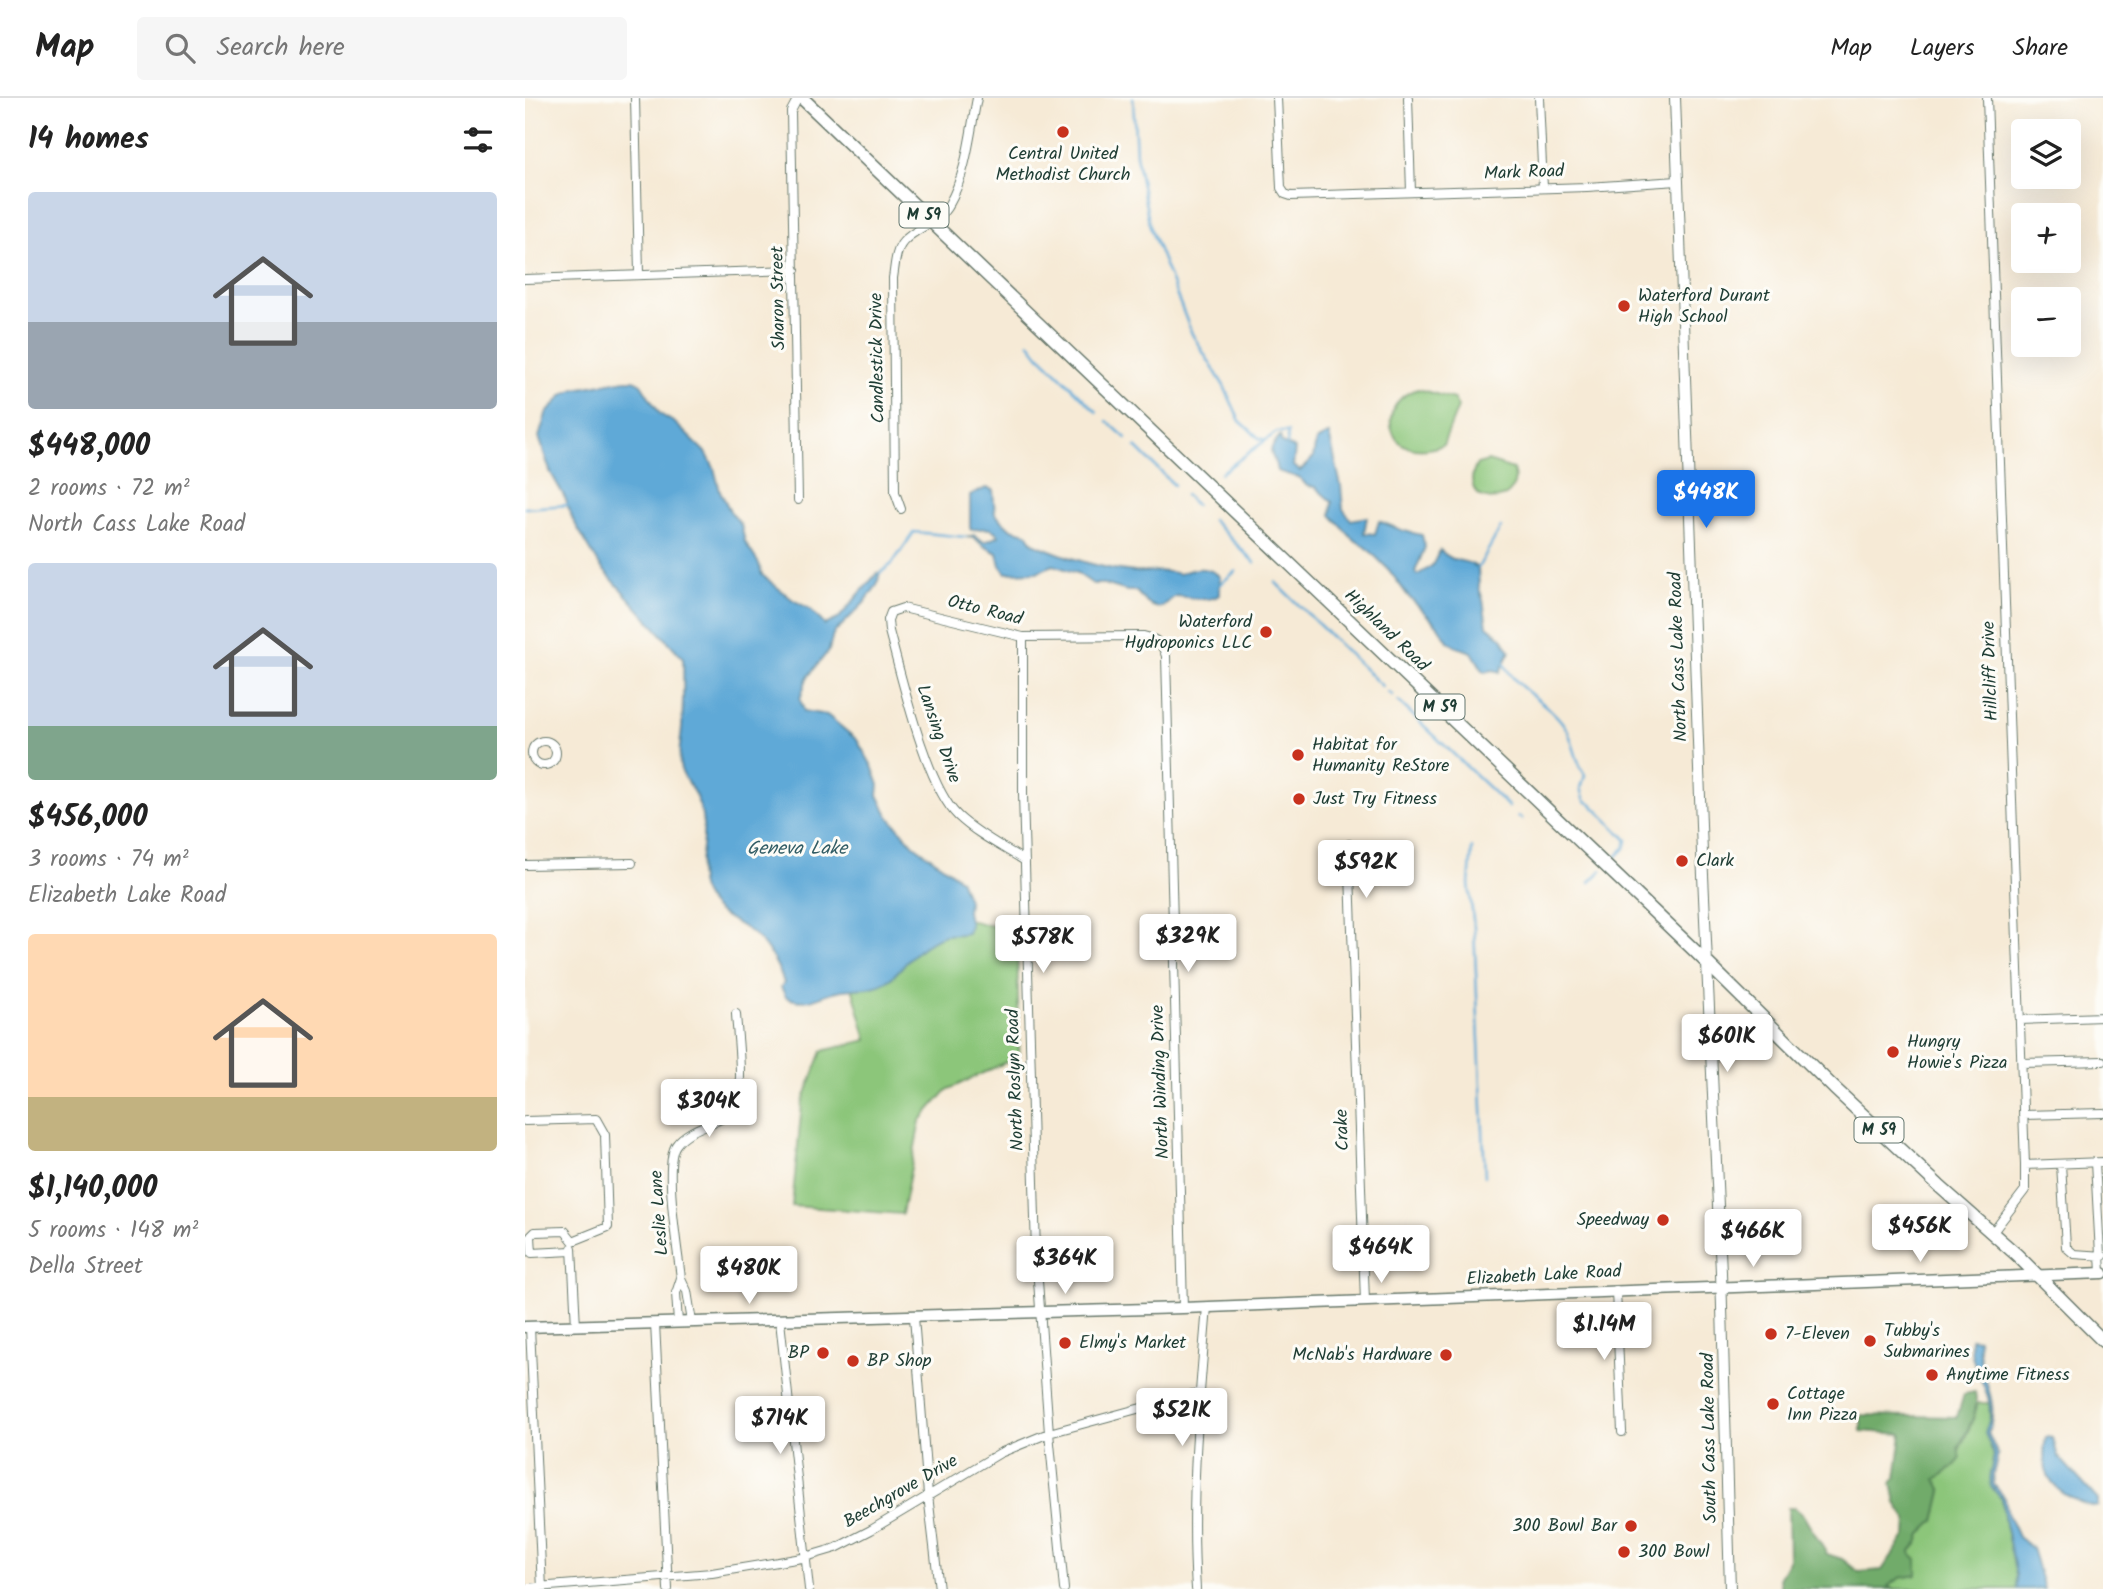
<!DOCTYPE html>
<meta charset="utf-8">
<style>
body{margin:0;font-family:Kalam,sans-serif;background:#f6f6f6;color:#222;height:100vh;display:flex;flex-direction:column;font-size:26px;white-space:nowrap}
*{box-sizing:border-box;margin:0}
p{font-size:23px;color:#767676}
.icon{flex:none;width:38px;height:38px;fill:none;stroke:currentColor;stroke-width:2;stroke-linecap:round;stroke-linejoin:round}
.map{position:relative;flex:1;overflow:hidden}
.panel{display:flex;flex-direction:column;background:#fff;width:525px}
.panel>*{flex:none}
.controls{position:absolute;left:1486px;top:21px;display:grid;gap:14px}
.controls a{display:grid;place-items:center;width:70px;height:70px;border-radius:7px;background:#fff;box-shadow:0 7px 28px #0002;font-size:35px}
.price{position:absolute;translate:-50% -60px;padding:0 16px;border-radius:7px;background:#fff;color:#222;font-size:23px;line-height:46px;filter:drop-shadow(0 2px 4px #0008)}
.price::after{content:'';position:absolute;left:50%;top:42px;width:21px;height:16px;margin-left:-10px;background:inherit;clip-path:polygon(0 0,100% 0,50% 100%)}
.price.active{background:#1a73e8;color:#fff}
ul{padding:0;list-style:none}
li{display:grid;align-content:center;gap:14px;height:371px;padding:0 28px}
li span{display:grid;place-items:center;height:217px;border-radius:7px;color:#555}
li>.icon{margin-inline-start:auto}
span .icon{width:126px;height:126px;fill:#fffc;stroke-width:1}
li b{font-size:30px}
h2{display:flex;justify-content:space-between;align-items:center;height:84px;padding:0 28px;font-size:30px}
header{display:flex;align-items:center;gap:42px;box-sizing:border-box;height:98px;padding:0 35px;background:#fff;border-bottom:2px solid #e0e0e0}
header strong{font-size:33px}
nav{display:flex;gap:38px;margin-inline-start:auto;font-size:24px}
.search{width:490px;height:63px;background:#f6f6f6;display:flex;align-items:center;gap:18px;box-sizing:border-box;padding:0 24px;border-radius:7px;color:#767676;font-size:26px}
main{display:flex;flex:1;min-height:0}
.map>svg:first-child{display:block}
.green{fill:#8cc67a;stroke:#568257;stroke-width:2}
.forest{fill:#71ab6a;stroke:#48744f;stroke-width:2}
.water{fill:#5fa9d7;stroke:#3f7386;stroke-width:2}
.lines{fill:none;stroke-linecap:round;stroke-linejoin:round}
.stream{stroke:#5fa9d7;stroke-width:2.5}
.minor-casing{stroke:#6a7a6d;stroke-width:10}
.tertiary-casing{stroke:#6a7a6d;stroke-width:12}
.secondary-casing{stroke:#6a7a6d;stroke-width:13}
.trunk-casing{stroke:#6a7a6d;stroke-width:15}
.minor{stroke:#fff;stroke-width:8}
.tertiary{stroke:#fff;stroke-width:10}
.secondary{stroke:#fff;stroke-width:10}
.trunk{stroke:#fff;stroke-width:12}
.poi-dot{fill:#c8321e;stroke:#fdfcf7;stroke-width:2.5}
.labels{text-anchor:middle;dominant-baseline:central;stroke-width:6;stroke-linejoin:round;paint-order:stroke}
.shield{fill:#fdfcf7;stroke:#62766e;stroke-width:2}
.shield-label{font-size:16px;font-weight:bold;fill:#1f3d34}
.poi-label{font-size:18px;fill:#1f3d34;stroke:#fdfcf7;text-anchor:start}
.street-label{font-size:18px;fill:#1f3d34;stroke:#fdfcf7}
.water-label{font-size:19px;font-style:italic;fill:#325d65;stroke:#fdfcf7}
</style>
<header>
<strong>Map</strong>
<div class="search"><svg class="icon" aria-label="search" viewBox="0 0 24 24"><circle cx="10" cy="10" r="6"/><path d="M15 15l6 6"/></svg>Search here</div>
<nav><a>Map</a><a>Layers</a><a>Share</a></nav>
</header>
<main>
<section class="panel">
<h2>14 homes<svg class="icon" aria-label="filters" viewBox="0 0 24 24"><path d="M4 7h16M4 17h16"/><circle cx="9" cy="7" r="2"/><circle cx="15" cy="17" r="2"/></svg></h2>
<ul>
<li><span style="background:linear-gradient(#c9d6e8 60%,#9aa5b1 0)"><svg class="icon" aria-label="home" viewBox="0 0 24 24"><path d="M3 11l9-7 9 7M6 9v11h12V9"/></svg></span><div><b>$448,000</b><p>2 rooms · 72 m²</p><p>North Cass Lake Road</p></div></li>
<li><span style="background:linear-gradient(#c9d6e8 75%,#7fa58c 0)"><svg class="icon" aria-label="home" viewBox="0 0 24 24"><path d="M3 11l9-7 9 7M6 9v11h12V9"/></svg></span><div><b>$456,000</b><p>3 rooms · 74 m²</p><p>Elizabeth Lake Road</p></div></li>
<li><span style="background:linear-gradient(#ffd9b3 75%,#c2b280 0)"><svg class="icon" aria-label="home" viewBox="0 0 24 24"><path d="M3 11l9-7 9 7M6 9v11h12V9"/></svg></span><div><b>$1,140,000</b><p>5 rooms · 148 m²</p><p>Della Street</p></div></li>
</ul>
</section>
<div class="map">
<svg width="1578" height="1491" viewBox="0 0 1578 1491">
<rect width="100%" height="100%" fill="#fdfcf7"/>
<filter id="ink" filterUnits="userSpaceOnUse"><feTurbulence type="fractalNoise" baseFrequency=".0143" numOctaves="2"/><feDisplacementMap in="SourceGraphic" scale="14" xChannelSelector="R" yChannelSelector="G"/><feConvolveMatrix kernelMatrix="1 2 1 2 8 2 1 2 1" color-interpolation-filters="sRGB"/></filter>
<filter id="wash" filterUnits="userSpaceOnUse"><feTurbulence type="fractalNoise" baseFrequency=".00686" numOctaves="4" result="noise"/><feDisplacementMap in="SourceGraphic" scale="28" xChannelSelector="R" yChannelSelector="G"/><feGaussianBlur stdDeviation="1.57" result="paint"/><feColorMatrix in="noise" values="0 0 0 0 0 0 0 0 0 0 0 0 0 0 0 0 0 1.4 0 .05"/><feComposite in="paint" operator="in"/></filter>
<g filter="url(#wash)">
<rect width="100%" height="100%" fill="#f6ead6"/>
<!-- green -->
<path class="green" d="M893,291L929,301L933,309L918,347C859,369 849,303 893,291Z
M963,363L988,371C1001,412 928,411 952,366Z
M403,812L492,834L494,958L422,992L395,1023L377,1116L267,1108L277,1006L297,953L342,942L324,878Z
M1453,1305H1464L1465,1321L1460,1335L1469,1357L1465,1376L1469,1392L1477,1401L1480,1426L1491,1476L1492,1491H1367L1363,1488L1375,1480L1385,1454L1393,1445L1396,1436L1410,1423L1417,1393L1410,1381L1428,1370C1434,1347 1448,1328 1453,1305Z"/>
<!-- forest -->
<path class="forest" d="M1450,1294C1455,1316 1442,1331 1433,1351L1436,1360L1428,1370L1411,1381L1417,1393L1410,1423L1396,1436L1393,1445L1385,1454L1392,1462V1477L1375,1480L1363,1488L1367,1491H1256L1254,1481L1264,1462L1263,1410H1270L1278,1417L1302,1456L1317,1461L1334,1474L1357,1472L1381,1437L1382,1422L1371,1405L1367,1385L1371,1380L1377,1336L1336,1333V1317L1432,1319L1439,1296Z"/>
<!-- water -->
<path class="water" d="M100,282H109L116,286L135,316L150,325L182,356L189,370L195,393L205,413L216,427L220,444L234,466L237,477L268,502L285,511L300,527L313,521L352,475L355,474L352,487L339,505L308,536L304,552L282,580L275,601L279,613L302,617L332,642L347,668L354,687L353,697L364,719L389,747L435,781L443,802L442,814L445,827L442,835C434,837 428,836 420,837C409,840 396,850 388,857C378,866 372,877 361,884C345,893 330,889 313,893C293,897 283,909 261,899L256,889L259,885C253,866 240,844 223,832C208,822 190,816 181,800C166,776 181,751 178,726C177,714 173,701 167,691C162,683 156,677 155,667C153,654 156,643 157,630C158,607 159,584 158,560L75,468L48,422L40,400L25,373L14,339L21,316L39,296L50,291Z
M804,336L816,388L818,411L826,422L842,419L839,435L850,436L854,423L879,433L897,437L900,449L890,474L892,477L907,468L915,452C931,468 940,459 953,470L954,490L958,502L962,528L977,540L985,553L975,574L969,572L959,574L947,554L930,548L923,543L913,528L883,498L864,472L841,449L828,441L806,417L807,404L790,389L782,388L775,380L752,373C749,353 739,357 755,338L757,345L770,351L768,368L775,373L788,360L791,343Z
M461,390L468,392L470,416L486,431L502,435L508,445C540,459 576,471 610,474C626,475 640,471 654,476C669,470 683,467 695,479L694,497C681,506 665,498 651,498C646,500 641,507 636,509C627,512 616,499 611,493H602L579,486H568L552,475L528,467L512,474L481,475L475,467L472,455L457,447L450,440L441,439L450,437L459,444L474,438C468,427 456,431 446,432L445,430V397Z
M1446,1240L1453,1241C1454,1251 1454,1260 1457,1269C1464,1295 1473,1309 1463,1335L1473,1357L1468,1376L1469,1387L1480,1400L1483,1417L1493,1439L1507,1450L1519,1491H1492L1491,1476L1480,1426L1477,1401L1466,1389L1465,1376L1469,1357L1460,1335C1461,1330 1464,1324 1465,1319C1468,1291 1442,1268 1446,1240Z
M1521,1339L1527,1340L1533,1358L1573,1402V1408L1569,1409C1531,1397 1513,1382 1521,1339Z"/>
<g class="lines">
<!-- stream -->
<path class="stream" d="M608,0L611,57L625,129L667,236L699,288L715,323L734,340L740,342
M504,244L514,257L572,314
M582,323L601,340
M611,349L649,387
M696,375L752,334H763L762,347
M660,397L671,407
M0,410L43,407
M687,422L730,465
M953,470L976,429
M355,475L367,466L389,434L441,439
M750,484L857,588
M695,486L711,473
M979,565C991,594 1027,604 1042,632C1050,647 1049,660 1060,677L1056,690L1060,703L1066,706L1102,742L1100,750L1085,765
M863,594L867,597
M873,603L984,709
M993,718L997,721
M947,750L944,786L949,830L960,1078
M1065,784L1077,772"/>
</g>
</g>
<g filter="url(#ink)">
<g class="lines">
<!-- minor casing -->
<g class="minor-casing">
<path id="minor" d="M110,0L114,176
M273,0L266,13L273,402
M752,0L756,90L760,96L766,98L1062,89L1153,83
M883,0L886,94
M1014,0L1018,90
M1462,0L1500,1067V1092L1468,1134
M0,181L270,172
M376,411L370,394L368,180C370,169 370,153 378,144C392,128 414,126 424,106C442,75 445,35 452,0
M498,539V696L511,1155L524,1335L539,1491
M7 655a12 12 0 1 1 24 0a12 12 0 1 1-24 0Z
M824,746L840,1204
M500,763C478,749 452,736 433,718C401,688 376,577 364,533L363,522L366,514L378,510L498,539L618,538C632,541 637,545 641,558L658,1210
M0,767L107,765
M1495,922L1578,919
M1497,965L1578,963
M1498,1017L1578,1015
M0,1023L71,1021L80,1037L83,1129L48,1143L40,1133L10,1134L6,1138L7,1155L47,1153
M1570,1064L1576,1175
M1536,1066L1541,1149L1549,1156L1578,1158
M1500,1067L1578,1064
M47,1150L51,1228
M1091,1192L1097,1334
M389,1219L403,1397L414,1491
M255,1223L284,1491
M167,1224L162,1193L156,1180C153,1155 138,1065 151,1047C160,1034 177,1029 191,1023C196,1021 202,1019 206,1015C222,1000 212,937 211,916
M130,1225L143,1491
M153,1225L151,1195L156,1180
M5,1229L17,1491
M0,1490L187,1475L277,1460L311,1450L346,1432L475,1355L524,1335L675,1294
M671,1491C665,1397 674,1303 682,1209"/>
</g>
<!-- tertiary casing -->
<g class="tertiary-casing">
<path id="tertiary" d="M1150,0L1177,755L1196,1174L1205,1491"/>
</g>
<!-- secondary casing -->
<g class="secondary-casing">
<path id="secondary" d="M0,1229L658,1210L1578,1175"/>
</g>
<!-- trunk casing -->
<g class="trunk-casing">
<path id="trunk" d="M277,0L1169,852L1309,990L1414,1088L1492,1157L1578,1243"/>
</g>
<!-- minor -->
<use href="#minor" class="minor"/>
<!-- tertiary -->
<use href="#tertiary" class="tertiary"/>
<!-- secondary -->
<use href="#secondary" class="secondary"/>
<!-- trunk -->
<use href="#trunk" class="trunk"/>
</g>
</g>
<!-- markers -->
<g class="poi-dot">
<circle cx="538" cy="34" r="7"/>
<circle cx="1099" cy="208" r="7"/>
<circle cx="741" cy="534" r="7"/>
<circle cx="773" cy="657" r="7"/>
<circle cx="774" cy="701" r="7"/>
<circle cx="1157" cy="763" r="7"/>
<circle cx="1368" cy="954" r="7"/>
<circle cx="1138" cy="1122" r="7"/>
<circle cx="1246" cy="1236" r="7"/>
<circle cx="1345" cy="1243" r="7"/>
<circle cx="540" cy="1245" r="7"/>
<circle cx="298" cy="1255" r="7"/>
<circle cx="921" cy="1257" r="7"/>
<circle cx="328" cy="1263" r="7"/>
<circle cx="1407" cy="1277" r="7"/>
<circle cx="1248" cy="1306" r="7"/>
<circle cx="1106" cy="1428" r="7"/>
<circle cx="1099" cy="1454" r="7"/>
</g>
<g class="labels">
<!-- shield labels -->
<g class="shield">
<rect x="374.5" y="104.5" width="49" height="25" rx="5"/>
<rect x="890.5" y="596.5" width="49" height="25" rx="5"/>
<rect x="1329.5" y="1019.5" width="49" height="25" rx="5"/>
</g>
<g class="shield-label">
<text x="399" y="117">M 59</text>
<text x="915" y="609">M 59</text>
<text x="1354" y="1032">M 59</text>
</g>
<!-- poi labels -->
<g class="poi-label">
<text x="538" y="56" text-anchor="middle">Central United<tspan x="538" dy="21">Methodist Church</tspan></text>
<text x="1113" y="198">Waterford Durant<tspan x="1113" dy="21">High School</tspan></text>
<text x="727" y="524" text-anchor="end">Waterford<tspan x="727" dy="21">Hydroponics LLC</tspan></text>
<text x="787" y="647">Habitat for<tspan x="787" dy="21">Humanity ReStore</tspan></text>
<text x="788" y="701">Just Try Fitness</text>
<text x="1171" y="763">Clark</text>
<text x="1382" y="944">Hungry<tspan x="1382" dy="21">Howie's Pizza</tspan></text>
<text x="1124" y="1122" text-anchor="end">Speedway</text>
<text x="1359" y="1233">Tubby's<tspan x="1359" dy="21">Submarines</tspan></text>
<text x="1260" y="1236">7-Eleven</text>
<text x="554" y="1245">Elmy's Market</text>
<text x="284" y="1255" text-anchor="end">BP</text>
<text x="907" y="1257" text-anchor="end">McNab's Hardware</text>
<text x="342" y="1263">BP Shop</text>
<text x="1421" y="1277">Anytime Fitness</text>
<text x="1262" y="1296">Cottage<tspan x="1262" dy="21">Inn Pizza</tspan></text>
<text x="1092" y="1428" text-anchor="end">300 Bowl Bar</text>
<text x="1113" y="1454">300 Bowl</text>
</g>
<!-- street labels -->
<g class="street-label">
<text transform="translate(999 75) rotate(-2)">Mark Road</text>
<text transform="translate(254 200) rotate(-91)">Sharon Street</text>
<text transform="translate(353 260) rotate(-91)">Candlestick Drive</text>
<text transform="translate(460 513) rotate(14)">Otto Road</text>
<text transform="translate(861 533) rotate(44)">Highland Road</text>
<text transform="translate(1154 559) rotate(-92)">North Cass Lake Road</text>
<text transform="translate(1466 573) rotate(-92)">Hillcliff Drive</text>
<text transform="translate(413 636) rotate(71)">Lansing Drive</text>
<text transform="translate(491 982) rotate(-92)">North Roslyn Road</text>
<text transform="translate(636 984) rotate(-92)">North Winding Drive</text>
<text transform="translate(818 1032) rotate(-92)">Crake</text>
<text transform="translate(135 1115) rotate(-94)">Leslie Lane</text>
<text transform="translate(1019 1178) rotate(-3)">Elizabeth Lake Road</text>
<text transform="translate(1185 1340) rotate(-91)">South Cass Lake Road</text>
<text transform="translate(376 1394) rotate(-30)">Beechgrove Drive</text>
</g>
<!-- water labels -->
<g class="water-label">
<text x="272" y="751">Geneva Lake</text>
</g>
</g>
</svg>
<div class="controls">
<a><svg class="icon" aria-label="layers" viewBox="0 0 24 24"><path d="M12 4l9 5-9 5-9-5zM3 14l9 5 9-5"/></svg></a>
<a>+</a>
<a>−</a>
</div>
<b class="price active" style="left:1181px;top:432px">$448K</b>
<b class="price" style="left:841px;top:802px">$592K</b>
<b class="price" style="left:663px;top:876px">$329K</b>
<b class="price" style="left:518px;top:877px">$578K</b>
<b class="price" style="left:1202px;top:976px">$601K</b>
<b class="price" style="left:184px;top:1041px">$304K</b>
<b class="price" style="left:1395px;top:1166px">$456K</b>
<b class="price" style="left:1228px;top:1171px">$466K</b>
<b class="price" style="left:856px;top:1187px">$464K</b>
<b class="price" style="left:540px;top:1198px">$364K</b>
<b class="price" style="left:224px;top:1208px">$480K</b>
<b class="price" style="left:1079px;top:1264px">$1.14M</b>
<b class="price" style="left:657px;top:1350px">$521K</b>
<b class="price" style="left:255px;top:1358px">$714K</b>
</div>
</main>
